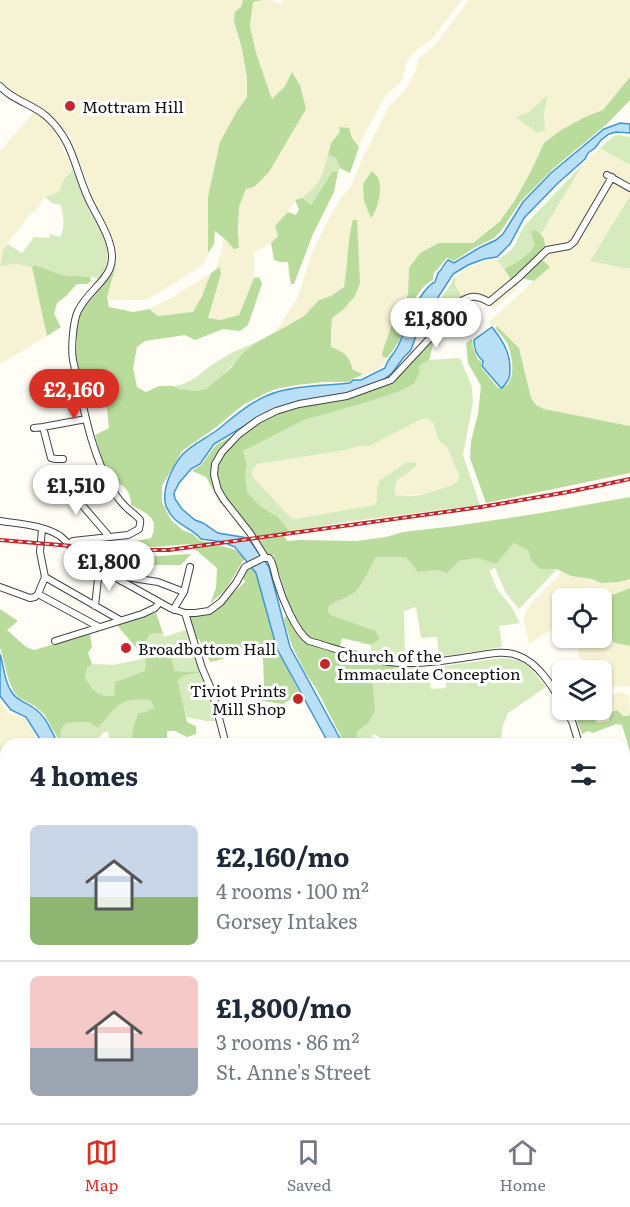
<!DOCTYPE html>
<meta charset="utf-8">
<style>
body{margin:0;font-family:Literata,serif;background:#f2f2f3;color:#1f2937;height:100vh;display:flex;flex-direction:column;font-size:22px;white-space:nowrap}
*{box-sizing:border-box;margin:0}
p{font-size:20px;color:#747a83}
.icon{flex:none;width:33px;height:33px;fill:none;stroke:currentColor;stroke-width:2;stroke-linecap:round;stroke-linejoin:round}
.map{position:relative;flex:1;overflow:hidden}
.drawer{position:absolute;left:0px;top:738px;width:630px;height:386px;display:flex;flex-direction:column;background:#fff;border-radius:18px 18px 0 0;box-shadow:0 2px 4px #0004}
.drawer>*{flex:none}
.tools{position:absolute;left:552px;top:588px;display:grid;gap:12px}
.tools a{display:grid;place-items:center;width:60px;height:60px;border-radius:9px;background:#fff;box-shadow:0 2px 4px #0004;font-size:30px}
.price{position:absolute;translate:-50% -51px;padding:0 14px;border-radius:21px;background:#fff;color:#222;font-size:20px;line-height:39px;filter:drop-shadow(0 2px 3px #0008)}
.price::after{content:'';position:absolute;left:50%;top:36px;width:18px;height:14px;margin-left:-9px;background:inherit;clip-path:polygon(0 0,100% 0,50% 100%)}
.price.active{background:#d93025;color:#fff}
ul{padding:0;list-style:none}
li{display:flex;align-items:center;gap:18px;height:150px;padding:0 30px}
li+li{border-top:2px solid #e0e1e3}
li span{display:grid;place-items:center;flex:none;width:168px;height:120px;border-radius:9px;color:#555}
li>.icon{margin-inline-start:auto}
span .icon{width:72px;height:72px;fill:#fffc;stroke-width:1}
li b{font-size:26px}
h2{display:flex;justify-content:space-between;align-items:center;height:72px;padding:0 30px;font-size:26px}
.dock{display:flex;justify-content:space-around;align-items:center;height:84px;border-top:2px solid #e0e1e3;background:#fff;font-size:16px;color:#747a83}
.dock a{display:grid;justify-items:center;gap:3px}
.dock .active{color:#d93025}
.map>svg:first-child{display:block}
.farmland{fill:#f6f3d4}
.green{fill:#d5ebbd;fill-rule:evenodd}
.forest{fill:#b9dc9c}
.water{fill:#b9e0f7;stroke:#3f96cf;stroke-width:1.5}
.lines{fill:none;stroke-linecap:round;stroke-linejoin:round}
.minor-casing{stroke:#444;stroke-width:8}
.minor{stroke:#fff;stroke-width:6}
.rail-casing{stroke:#c4262e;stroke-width:4}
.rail{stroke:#fff;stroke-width:1.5;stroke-dasharray:4.5;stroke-linecap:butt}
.poi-dot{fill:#c4262e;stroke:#fff;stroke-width:2}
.labels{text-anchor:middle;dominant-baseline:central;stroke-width:6;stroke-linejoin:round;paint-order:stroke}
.poi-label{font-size:16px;fill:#111;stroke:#fff;text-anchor:start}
</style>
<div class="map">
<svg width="630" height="1123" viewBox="0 0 630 1123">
<rect width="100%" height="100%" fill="#fffdf5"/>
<!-- farmland -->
<path class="farmland" d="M0,0H243L241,7L234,21L242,50L247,78V98L237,111L208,197V253L204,263L198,268L154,296L144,300H108L107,297L117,261L115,245L110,232L93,198L69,134L44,109L16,94L3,84L0,80Z
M263,0H269L281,4L283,0H462L432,39L414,52L406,63L402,81L386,95L361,140L359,147L352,138L349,128L341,131L331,143L323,176L315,188L302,198L295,200L288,212L275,226L278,236L271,243L254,252V278L239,315L220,320L208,319L221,274L220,268L215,270L221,253L224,238L239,248V207L292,73L285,86L272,100L256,53L250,26L253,2Z
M469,0H630V77L603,110L587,116L561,130L544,143L530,173L515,200L500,220L473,243H439L409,268L408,294L402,310L391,327L382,353L383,357L387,358L383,366L359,378L363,374L353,370L351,361L331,347L332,318L343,310L347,272L344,287L331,296L319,300L304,316L275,333L298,297L311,255L328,220L341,198L351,187L362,159L390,105L404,92L416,71L418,59L434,46Z
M35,111L54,130L73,170L64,179L59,192L45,197L34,213L30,214L4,248L0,264V151Z
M600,148L630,165V196L590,261L630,269V426L544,409L536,405L531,398L519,348L497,326L493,325L490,321L549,267L541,259L538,252L545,240L541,234L583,164Z
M497,260L516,287V290L495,307H492L474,298L465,296L462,298L455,284L456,276L469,268L485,261Z
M15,264L32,267L47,336L0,364V266Z
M211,273L202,296L193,312L158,316L149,309L171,298Z
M425,418L428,419L432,423L439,441L447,446L459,475L458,482L449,485L444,489L428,494L400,496L394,495V488L398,481L403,474L413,470L412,461L407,462L380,480L377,487V501L374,505L295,519L291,518L252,476V471L257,464L346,450L357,446H370L417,420Z
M563,571L571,576L592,579L601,583L619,582L630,579V588L607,597L602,602V598H562V632L551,630L529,644L524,621L525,614L532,602Z
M602,633L615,643L630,646V686L607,687L608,695L622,692L629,696L630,710L629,716H623L610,721L597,722L583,710H602V670H592L578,655L579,646L571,638H602Z
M0,702L9,713L26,719L40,744H6V861L0,858Z
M0,955L6,957V1034L0,1022Z
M59,1118H228L230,1123H113L112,1121L110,1123H65Z"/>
<!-- green -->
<path class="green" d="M548,95L544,112L545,130L537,133L516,117L529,112Z
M620,135L630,137V165L600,148L613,136Z
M328,155L336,158L340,168L338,172H332L311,205L302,198C321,182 322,179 328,155Z
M583,164L541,234L535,230C535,235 536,242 535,245C532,257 514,264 504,269L497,260C503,256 510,252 514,246C518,240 520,232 524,226Z
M73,170L89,211L101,231L107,247V262L103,279L90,277L62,275L35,265L32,267L15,264L0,266L4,248L8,244L22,253L34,237L49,238L50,234L60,237C66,226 63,216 61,205L52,203L45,197L59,192L64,179Z
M630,196V269L590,261Z
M456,276L455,284L462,298L453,303L440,319L438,313L422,333L421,329Z
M255,343C242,354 231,368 217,380C214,383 210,387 206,389C196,394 182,390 173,386C194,383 197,375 213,364C227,355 240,348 255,343Z
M460,358L472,387L473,402L463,455L480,505L346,522L290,532L278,517L260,506L246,492L245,474L247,466L243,451L304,420L368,402L398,392L414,384L420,372L419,366L429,360ZM425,418L428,419L433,423L439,441L447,447L459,475L458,482C439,490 416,500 395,495C393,475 406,477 416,466V462H407L380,480L377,487V501L374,505L295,519L291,518L252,476V471L257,464L346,450L357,446H370L417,421Z
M514,543L528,550L531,560L540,569H557L519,609L506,593L495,568L489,570L497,589L511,606L520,623L499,626L502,647L439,657L437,637L421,638L416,607L404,611L405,658H384L371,655V645L380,639L376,631L331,615L328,610L329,606L332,603L351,596L376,557H406L418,571L435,570L446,573L459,561L478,558L496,564Z
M188,629L217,721H206L186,717L178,681L183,676L198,672L175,671L168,646L146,667L144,671L115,682L114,696C97,697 92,691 85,677L87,668L92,664L113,665L142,659L140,652L150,634L163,633L164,637Z
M501,658C527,659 530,668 546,687L508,713L503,725L501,738H528L531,744H386L378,736L373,734L370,744H359L358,742L357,732L369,722L372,677L393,671L394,666H418V675H429L431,689L446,688L444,666Z
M135,699L150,700L154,707L146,712L133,729L131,744H110L108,732H104L94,743L87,741L81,744H62L60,742L61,729L66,723L89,722L105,719C114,707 120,702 135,699Z"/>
<!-- forest -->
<path class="forest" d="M243,0H263L253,2L250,26L256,53L272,99L285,86L292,72L300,85L306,109L269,172L254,187L246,189L239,207L238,231L239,248L234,249L226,240L215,231L214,244L208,253V197L220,142L237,111L247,97V78L242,49L234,21L235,12L241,7Z
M630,77V100L607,124L555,167L521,201L501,231L494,238L474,248L454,261L447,258C442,262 440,268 434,272L433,280C415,288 408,316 402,333C399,343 393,350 387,358L383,357L382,353L391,327L402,310L408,294L409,268L420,253L439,243H473L500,221L515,200L530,173L544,143L561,130L587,116L603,110Z
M339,127L349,128L352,138L359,147L350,173L340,168L336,158L328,155L331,143L340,132Z
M372,171C373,172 378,177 378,178C383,190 378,209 371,218L364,201L363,184Z
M332,172H338L334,192L313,234L294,284H291L289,273L288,262H280L274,260L271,243L278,236L275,226L288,212L296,215L299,209L295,200L302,198L311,205Z
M353,220H357L360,283L355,296L343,310L332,318L331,335V347C345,353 349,355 353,370L363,374C358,378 353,377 349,382H324L297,385L276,389L264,394L243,405L215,428L182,451L162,486V502L171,520L184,531L193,534L199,540L236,550L244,559L226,589L210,604L216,588L217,568L189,544L156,547L100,543H125L151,538C161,518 146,513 131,505C131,492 125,485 113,481L103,462L95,435L109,428L106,400L85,398L76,355L77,342L76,330L80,316L85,307L111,276L117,261L107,297L109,307L133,312L149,309L158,316L193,312L202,296L211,273L220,267L221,274L208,318L220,320L239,315L254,278L259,277L262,284L248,325L240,331L223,329L195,340L185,335L145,341L137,347L133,368L137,387L146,392L159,386H173L180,389L195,391L206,389L231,368L242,354L255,343L285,327L304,316L319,300L331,296L344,287C348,265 347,242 353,220Z
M535,230C542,234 545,238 545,246L538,253L541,259L550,267L534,281L520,278L516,287L504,269C517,263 527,257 535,245L531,232Z
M35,265L62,275L90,277L91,281L87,284H77L66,296L57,303L54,314L61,327L47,336L32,267Z
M497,326L519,348L531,398L536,405L544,409L630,426V473L486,503L470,458L471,441L478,414L481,386L468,363L466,343L472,338L473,346L478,360L481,361V367L498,388C518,388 513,355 507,343C504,338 499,333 495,328Z
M439,329L441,332L433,344L429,360L419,366L420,372L414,384L398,392L368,402L304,420L243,451L247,466L245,474L247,492L260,506L278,517L290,532L283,533L287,541L299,540L356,541L386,537L403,532L455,526L541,513L630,497V579L619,582L601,583L592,579L571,576L557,569H540L531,560L528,550L514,543L496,564L478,558L459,561L447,573L435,570L418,572L406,557H376C370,567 361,589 351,595C344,600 335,600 329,606L328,611L331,615L376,631L380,639L371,645L342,638L339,651L394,666L393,671L372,677L375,710L369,722L357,732L358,742L359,744H345L317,690L305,672L292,646L284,620L290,606L273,555L264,554L230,507L220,503L206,477L192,471L201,465L216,445L236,434H241L259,421L277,412L392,382Z
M191,554L181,565H103L94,555L126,558Z
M248,566L256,573L277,649L300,694L283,704L262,701L264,686L263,659L249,646L232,651L223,659L210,662L199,639H195L189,616C220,615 223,601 245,582L243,577Z
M630,588V646L615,643L602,633V602L607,597Z
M0,609L18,621L7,630L26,647L34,650L90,634L92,647L88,653L92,664L87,668L85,677C92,690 97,697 114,696L115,682L144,671L146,667L145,660L155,649L164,644L168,646L175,671L200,672L183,676L178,681L187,722L196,726V734L187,737L175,731H167V741L170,744H131L133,728L138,714L146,712L154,707L150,700C119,697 117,706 98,728L89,722L66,723L61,729L60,742L44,714L35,706L19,698L14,692L9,681L0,647Z
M156,613L163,633L150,634L140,652L116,624Z
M573,710H583L598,723L609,721L610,713L617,710L623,716H629L630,712V751L622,725L616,724L593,733L588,731L582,734Z
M228,1118H603L606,1123H348V1122C339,1118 334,1117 326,1123H230Z"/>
<!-- water -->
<path class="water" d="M620,123L630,124V133L616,132L609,134L601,140L595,148L588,153L585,159L557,184L524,218L510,244L497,257L484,259L468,265L453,274L419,327L411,350L404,357L392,373L374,387L348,394L289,404L269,411L214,444L200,464L191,469L179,483L174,493L175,499L182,509L195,520L203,523L218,533L248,538L269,567L290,647L343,744H329L277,649L256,573L235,547L223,542L201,539C189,525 174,526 166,506C161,490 172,467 182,455C190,446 206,438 216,431C235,416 253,399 277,392C301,385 325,386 350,383L353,380H361L385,368C387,360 393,355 397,348C402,339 404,330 408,321C412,310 425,286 435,282L438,273C443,269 443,264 448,260L454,263L479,248L496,240L503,234L523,202L551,173L604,129Z
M492,327C502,340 509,350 510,366C510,377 510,379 502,388L500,387L482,366L483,361C476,355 474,349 474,340Z
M0,654C4,666 4,681 11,691C17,701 25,702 34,708C46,716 52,732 58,744H43L26,717L11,710L0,696Z"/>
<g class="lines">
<!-- minor casing -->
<g class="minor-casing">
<path id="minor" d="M0,86C12,100 32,104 46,116C74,141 74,168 89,200C95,213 104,226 109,241C122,277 91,284 78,311C73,321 71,349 73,360C83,404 90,452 113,490C118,500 125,507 134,514C136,516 139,518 140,520C141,523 139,527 139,529L128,535L73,541L69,544
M607,175L630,188
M46,379V377L78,380
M43,427L51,458L56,459H63
M34,428L43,427L86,419
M64,484L107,534L108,537
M0,521C19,524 44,525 60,536C69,543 75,553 84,560L170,608L185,613H195L209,611L221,602L236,583L245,567L263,558H269C274,564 274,573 277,581C282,598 295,631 309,641C338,649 374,663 404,663C426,664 447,660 469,657C485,655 503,649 519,656C538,663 552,686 562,703
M265,557L250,533L224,500L218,490L214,475L215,464L222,452L239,434L258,420L276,411L299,404L347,396L391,380L431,337L460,302C472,294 478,296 489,302L518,278L547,250L569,246L574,242L612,177
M45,577L120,620
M121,581L124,578L126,577L158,582L184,592
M0,587L30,598L35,597L38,594
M38,594L99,627
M38,594L45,577L40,552L42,529
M95,606L98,579L102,570
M174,610L176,605L184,592L190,567
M185,613L202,668L212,691L225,741
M55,641L142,614L155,608L159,603
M567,710L573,724L579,744
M624,908L630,916
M0,1037L6,1050
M48,1118L55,1123"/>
</g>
<!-- minor -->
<use href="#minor" class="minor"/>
<!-- rail casing -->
<g class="rail-casing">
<path id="rail" d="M0,540L120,550H169L481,507L568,492L630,479"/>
</g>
<!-- rail -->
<use href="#rail" class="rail"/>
</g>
<!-- markers -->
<g class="poi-dot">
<circle cx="70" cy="106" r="6"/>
<circle cx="126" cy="648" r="6"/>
<circle cx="325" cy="664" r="6"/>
<circle cx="298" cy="699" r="6"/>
</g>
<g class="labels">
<!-- poi labels -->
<g class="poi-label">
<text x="82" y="106">Mottram Hill</text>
<text x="138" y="648">Broadbottom Hall</text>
<text x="337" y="655">Church of the<tspan x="337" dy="18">Immaculate Conception</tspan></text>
<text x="286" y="690" text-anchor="end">Tiviot Prints<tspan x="286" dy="18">Mill Shop</tspan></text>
</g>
</g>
</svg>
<div class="tools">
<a><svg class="icon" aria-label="locate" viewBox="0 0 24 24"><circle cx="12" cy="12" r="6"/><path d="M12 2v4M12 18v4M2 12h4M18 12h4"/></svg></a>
<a><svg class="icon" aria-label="layers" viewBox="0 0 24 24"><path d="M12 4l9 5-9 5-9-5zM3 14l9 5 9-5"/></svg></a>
</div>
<b class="price" style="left:436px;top:349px">£1,800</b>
<b class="price active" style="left:74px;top:420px">£2,160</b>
<b class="price" style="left:76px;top:516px">£1,510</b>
<b class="price" style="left:109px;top:592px">£1,800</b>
<section class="drawer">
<h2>4 homes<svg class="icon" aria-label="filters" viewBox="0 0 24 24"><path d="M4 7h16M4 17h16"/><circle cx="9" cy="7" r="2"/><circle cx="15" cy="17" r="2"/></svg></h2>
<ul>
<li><span style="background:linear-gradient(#c9d6e8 60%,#8fb573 0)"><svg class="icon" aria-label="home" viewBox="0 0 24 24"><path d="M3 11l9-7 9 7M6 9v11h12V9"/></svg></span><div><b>£2,160/mo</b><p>4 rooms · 100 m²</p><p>Gorsey Intakes</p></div></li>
<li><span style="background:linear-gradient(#f6c9c9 60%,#9aa5b1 0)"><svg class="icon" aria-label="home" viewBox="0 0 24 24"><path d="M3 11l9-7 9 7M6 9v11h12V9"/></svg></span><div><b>£1,800/mo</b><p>3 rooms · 86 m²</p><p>St. Anne's Street</p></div></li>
</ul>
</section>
</div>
<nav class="dock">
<a class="active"><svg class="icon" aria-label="map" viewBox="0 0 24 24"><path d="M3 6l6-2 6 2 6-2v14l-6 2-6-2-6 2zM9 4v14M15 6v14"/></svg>Map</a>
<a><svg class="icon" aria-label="saved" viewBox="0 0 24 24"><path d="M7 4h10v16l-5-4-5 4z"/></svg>Saved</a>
<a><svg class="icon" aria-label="home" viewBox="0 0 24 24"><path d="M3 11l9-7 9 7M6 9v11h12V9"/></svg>Home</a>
</nav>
